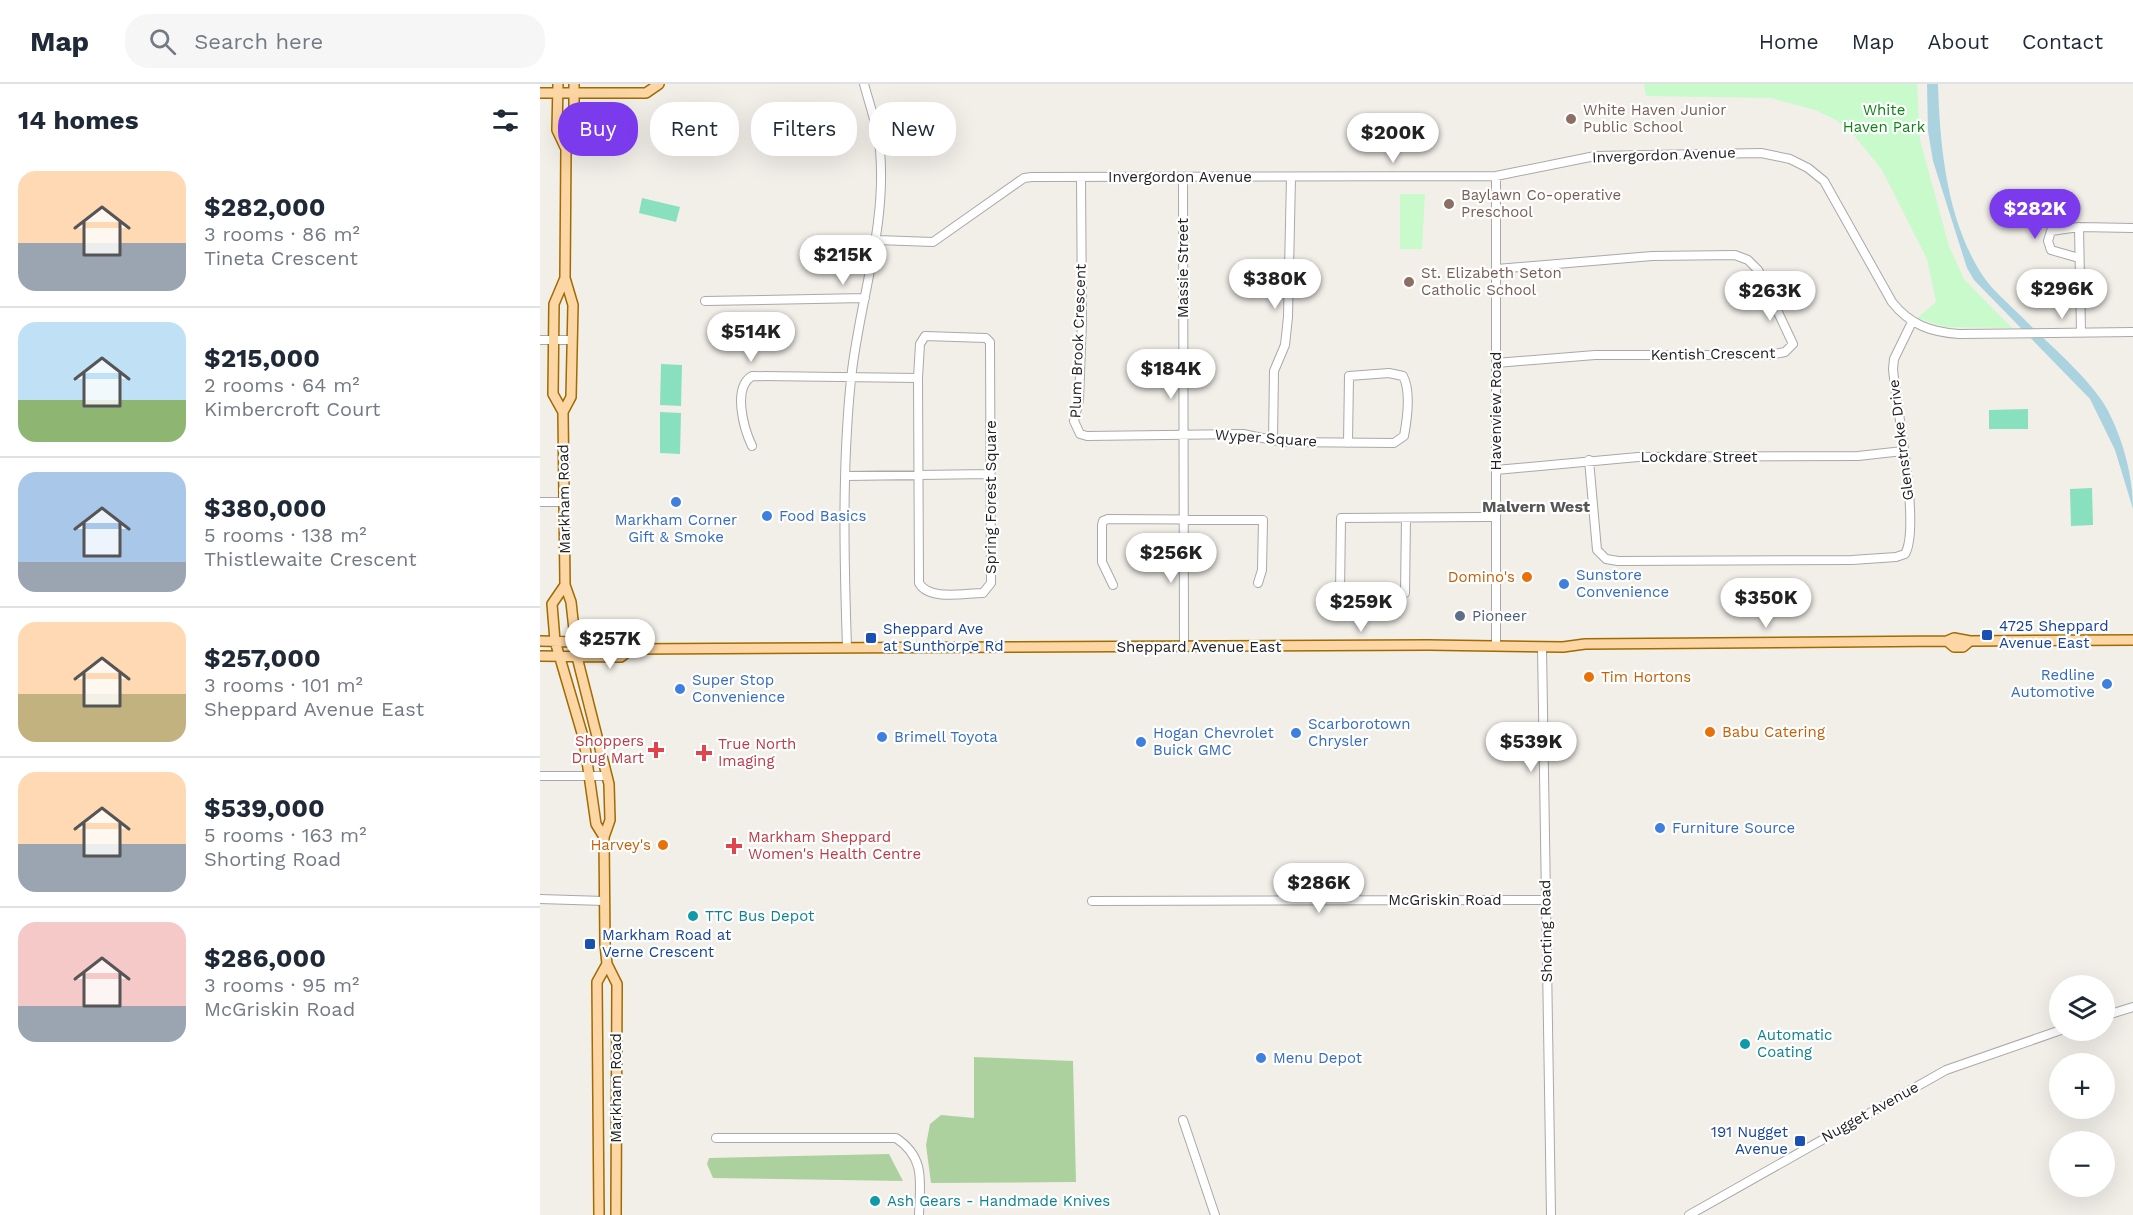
<!DOCTYPE html>
<meta charset="utf-8">
<style>
body{margin:0;font-family:"Work Sans",sans-serif;background:#f6f6f7;color:#1f2937;height:100vh;display:flex;flex-direction:column;font-size:22px;white-space:nowrap}
*{box-sizing:border-box;margin:0}
p{font-size:20px;color:#747a83}
.icon{flex:none;width:33px;height:33px;fill:none;stroke:currentColor;stroke-width:2;stroke-linecap:round;stroke-linejoin:round}
.map{position:relative;flex:1;overflow:hidden}
.panel{display:flex;flex-direction:column;background:#fff;width:540px}
.panel>*{flex:none}
.hud{position:absolute;left:18px;top:18px;width:570px;height:54px;display:flex;gap:12px}
.controls{position:absolute;left:1509px;top:891px;display:grid;gap:12px}
.controls a{display:grid;place-items:center;width:66px;height:66px;border-radius:50%;background:#fff;box-shadow:0 6px 24px #0002;font-size:30px}
.price{position:absolute;translate:-50% -51px;padding:0 14px;border-radius:21px;background:#fff;color:#222;font-size:20px;line-height:39px;filter:drop-shadow(0 2px 3px #0008)}
.price::after{content:'';position:absolute;left:50%;top:36px;width:18px;height:14px;margin-left:-9px;background:inherit;clip-path:polygon(0 0,100% 0,50% 100%)}
.price.selected{background:#7c3aed;color:#fff}
ul{padding:0;list-style:none}
li{display:flex;align-items:center;gap:18px;height:150px;padding:0 18px}
li+li{border-top:2px solid #e0e1e3}
li span{display:grid;place-items:center;flex:none;width:168px;height:120px;border-radius:18px;color:#555}
li>.icon{margin-inline-start:auto}
span .icon{width:72px;height:72px;fill:#fffc;stroke-width:1}
li b{font-size:26px}
h2{display:flex;justify-content:space-between;align-items:center;height:72px;padding:0 18px;font-size:26px}
.tag{padding:0 21px;border-radius:24px;background:#fff;box-shadow:0 6px 24px #0002;font-size:21px;line-height:54px}
.tag.selected{background:#7c3aed;color:#fff}
header{display:flex;align-items:center;gap:36px;box-sizing:border-box;height:84px;padding:0 30px;background:#fff;border-bottom:2px solid #e0e1e3}
header strong{font-size:28px}
nav{display:flex;gap:33px;margin-inline-start:auto;font-size:21px}
.search{width:420px;height:54px;background:#f6f6f7;display:flex;align-items:center;gap:15px;box-sizing:border-box;padding:0 21px;border-radius:24px;color:#747a83;font-size:22px}
main{display:flex;flex:1;min-height:0}
.map>svg:first-child{display:block}
.forest{fill:#add19e}
.park{fill:#c8facc}
.pitch{fill:#88e0be}
.water{fill:#aad3df}
.lines{fill:none;stroke-linecap:round;stroke-linejoin:round}
.minor-casing{stroke:#a9a9a9;stroke-width:10}
.major-casing{stroke:#a06b00;stroke-width:12}
.minor{stroke:#fff;stroke-width:8}
.major{stroke:#fcd6a4;stroke-width:9}
.education-dot{fill:#8d6e63;stroke:#fff;stroke-width:2}
.shop-dot{fill:#3f7fe0;stroke:#fff;stroke-width:2}
.food-dot{fill:#e8710a;stroke:#fff;stroke-width:2}
.service-dot{fill:#5c6f8a;stroke:#fff;stroke-width:2}
.transit-dot{fill:#1a4fb4;stroke:#fff;stroke-width:2}
.health-dot{fill:#e0444e;stroke:#fff;stroke-width:2}
.culture-dot{fill:#0f9aa8;stroke:#fff;stroke-width:2}
.labels{text-anchor:middle;dominant-baseline:central;stroke-width:4.5;stroke-linejoin:round;paint-order:stroke}
.education-label{font-size:15px;fill:#785e54;stroke:#fff;text-anchor:start}
.park-label{font-size:15px;fill:#0c8416;stroke:#fff}
.street-label{font-size:15px;fill:#222;stroke:#fff}
.shop-label{font-size:15px;fill:#366cbe;stroke:#fff;text-anchor:start}
.food-label{font-size:15px;fill:#c56008;stroke:#fff;text-anchor:end}
.service-label{font-size:15px;fill:#4e5e75;stroke:#fff;text-anchor:start}
.transit-label{font-size:15px;fill:#164399;stroke:#fff;text-anchor:start}
.health-label{font-size:15px;fill:#be3a42;stroke:#fff;text-anchor:start}
.culture-label{font-size:15px;fill:#0d838f;stroke:#fff;text-anchor:start}
.neighbourhood-label{font-size:16px;font-weight:bold;fill:#555;stroke:#fff}
</style>
<header>
<strong>Map</strong>
<div class="search"><svg class="icon" aria-label="search" viewBox="0 0 24 24"><circle cx="10" cy="10" r="6"/><path d="M15 15l6 6"/></svg>Search here</div>
<nav><a>Home</a><a>Map</a><a>About</a><a>Contact</a></nav>
</header>
<main>
<section class="panel">
<h2>14 homes<svg class="icon" aria-label="filters" viewBox="0 0 24 24"><path d="M4 7h16M4 17h16"/><circle cx="9" cy="7" r="2"/><circle cx="15" cy="17" r="2"/></svg></h2>
<ul>
<li><span style="background:linear-gradient(#ffd9b3 60%,#9aa5b1 0)"><svg class="icon" aria-label="home" viewBox="0 0 24 24"><path d="M3 11l9-7 9 7M6 9v11h12V9"/></svg></span><div><b>$282,000</b><p>3 rooms · 86 m²</p><p>Tineta Crescent</p></div></li>
<li><span style="background:linear-gradient(#bfe0f5 65%,#8fb573 0)"><svg class="icon" aria-label="home" viewBox="0 0 24 24"><path d="M3 11l9-7 9 7M6 9v11h12V9"/></svg></span><div><b>$215,000</b><p>2 rooms · 64 m²</p><p>Kimbercroft Court</p></div></li>
<li><span style="background:linear-gradient(#a9c7e8 75%,#9aa5b1 0)"><svg class="icon" aria-label="home" viewBox="0 0 24 24"><path d="M3 11l9-7 9 7M6 9v11h12V9"/></svg></span><div><b>$380,000</b><p>5 rooms · 138 m²</p><p>Thistlewaite Crescent</p></div></li>
<li><span style="background:linear-gradient(#ffd9b3 60%,#c2b280 0)"><svg class="icon" aria-label="home" viewBox="0 0 24 24"><path d="M3 11l9-7 9 7M6 9v11h12V9"/></svg></span><div><b>$257,000</b><p>3 rooms · 101 m²</p><p>Sheppard Avenue East</p></div></li>
<li><span style="background:linear-gradient(#ffd9b3 60%,#9aa5b1 0)"><svg class="icon" aria-label="home" viewBox="0 0 24 24"><path d="M3 11l9-7 9 7M6 9v11h12V9"/></svg></span><div><b>$539,000</b><p>5 rooms · 163 m²</p><p>Shorting Road</p></div></li>
<li><span style="background:linear-gradient(#f6c9c9 70%,#9aa5b1 0)"><svg class="icon" aria-label="home" viewBox="0 0 24 24"><path d="M3 11l9-7 9 7M6 9v11h12V9"/></svg></span><div><b>$286,000</b><p>3 rooms · 95 m²</p><p>McGriskin Road</p></div></li>
</ul>
</section>
<div class="map">
<svg width="1593" height="1131" viewBox="0 0 1593 1131">
<rect width="100%" height="100%" fill="#f2efe9"/>
<!-- forest -->
<path class="forest" d="M434,973L533,977L536,1098L391,1099L386,1061L390,1040L401,1031L434,1034Z
M349,1070L363,1097L173,1094L167,1080L169,1074Z"/>
<!-- park -->
<path class="park" d="M1104,0H1377L1380,56L1409,162L1424,195L1472,244L1405,243L1377,234L1396,218L1387,175L1342,86L1313,50L1296,36L1275,26L1231,14L1106,12Z
M860,110H885L882,165H860Z"/>
<!-- pitch -->
<path class="pitch" d="M102,114L140,123L136,138L99,129Z
M121,280L142,281L141,322L120,321Z
M1488,325V345H1449V326Z
M120,328L141,329L140,370L120,369Z
M1552,404L1553,441L1531,442L1530,405Z"/>
<!-- water -->
<path class="water" d="M1387,0H1398C1400,65 1407,137 1443,192C1453,207 1468,219 1481,232C1505,257 1551,295 1567,325C1583,355 1593,392 1593,425L1575,366L1550,315L1434,196L1427,184L1393,77L1388,47Z"/>
<g class="lines">
<!-- minor casing -->
<g class="minor-casing">
<path id="minor" d="M541,93L542,237L539,316L534,337L540,350L547,352L703,350L743,358L854,359L864,352C867,336 871,307 863,292L849,289L809,292L808,359
M643,93L644,564
M1539,143L1511,147L1508,157L1511,166L1539,174
M337,156L393,158L484,94L492,93L956,92L1055,72L1221,69L1250,75L1268,84L1284,97L1352,218C1370,241 1391,248 1419,250L1593,248
M165,217L325,214
M1541,248L1539,143L1593,144
M385,252L446,254L450,258L451,499L443,509C424,509 389,517 379,499L378,294L380,260Z
M0,256H32
M956,279L1055,271H1230L1245,268L1253,260L1218,186L1208,176L1195,171L1112,172L957,185
M733,356L734,287L745,261L748,233L751,93
M212,362C204,345 192,304 212,292L378,294
M1049,376L1057,466L1066,475L1078,477L1312,476L1356,473L1365,470C1381,443 1356,322 1353,285L1354,275L1372,238
M956,386L1098,373L1318,372L1363,367
M306,392L450,390
M0,418H25
M866,434L865,509L800,508L801,434L943,433H955
M573,501L562,478V441L563,437L568,435L723,436L722,486L718,499
M956,562V92
M307,563C304,474 302,383 311,295C319,218 347,144 340,66C338,44 330,22 324,0
M1002,563L1011,1131
M0,692H67
M0,815L64,817
M552,817L1005,816
M1564,932L1593,923
M643,1036L675,1131
M176,1054H356C386,1074 380,1098 379,1131
M1149,1131L1406,986L1521,946"/>
</g>
<!-- major casing -->
<g class="major-casing">
<path id="major" d="M18,0L17,46L26,65
M0,9H106L119,0
M25,194L14,220L13,310L23,328L25,501L31,518L37,573L69,700L70,736L64,753L65,860L67,880L77,900L76,1131
M23,328L31,313L33,221L25,194L26,65L34,46V0
M25,501L12,520L15,557L44,656L56,740L64,753
M0,557L78,559L91,565L888,561L1023,563L1045,560L1407,557L1414,554L1430,557L1593,556
M1407,557L1414,563H1423L1430,557
M0,572L81,573L91,565
M59,1131L57,898L67,880"/>
</g>
<!-- minor -->
<use href="#minor" class="minor"/>
<!-- major -->
<use href="#major" class="major"/>
</g>
<!-- markers -->
<g class="education-dot">
<circle cx="1031" cy="35" r="6"/>
<circle cx="909" cy="120" r="6"/>
<circle cx="869" cy="198" r="6"/>
</g>
<g class="shop-dot">
<circle cx="136" cy="418" r="6"/>
<circle cx="227" cy="432" r="6"/>
<circle cx="1024" cy="500" r="6"/>
<circle cx="1567" cy="600" r="6"/>
<circle cx="140" cy="605" r="6"/>
<circle cx="756" cy="649" r="6"/>
<circle cx="342" cy="653" r="6"/>
<circle cx="601" cy="658" r="6"/>
<circle cx="1120" cy="744" r="6"/>
<circle cx="721" cy="974" r="6"/>
</g>
<g class="food-dot">
<circle cx="987" cy="493" r="6"/>
<circle cx="1049" cy="593" r="6"/>
<circle cx="1170" cy="648" r="6"/>
<circle cx="123" cy="761" r="6"/>
</g>
<circle class="service-dot" cx="920" cy="532" r="6"/>
<g class="transit-dot">
<rect x="1441" y="545" width="12" height="12" rx="3"/>
<rect x="325" y="548" width="12" height="12" rx="3"/>
<rect x="44" y="854" width="12" height="12" rx="3"/>
<rect x="1254" y="1051" width="12" height="12" rx="3"/>
</g>
<g class="health-dot">
<path d="M113 657h6v6h6v6h-6v6h-6v-6h-6v-6h6z"/>
<path d="M161 660h6v6h6v6h-6v6h-6v-6h-6v-6h6z"/>
<path d="M191 753h6v6h6v6h-6v6h-6v-6h-6v-6h6z"/>
</g>
<g class="culture-dot">
<circle cx="153" cy="832" r="6"/>
<circle cx="1205" cy="960" r="6"/>
<circle cx="335" cy="1117" r="6"/>
</g>
<g class="labels">
<!-- education labels -->
<g class="education-label">
<text x="1043" y="26">White Haven Junior<tspan x="1043" dy="17">Public School</tspan></text>
<text x="921" y="111">Baylawn Co-operative<tspan x="921" dy="17">Preschool</tspan></text>
<text x="881" y="189">St. Elizabeth Seton<tspan x="881" dy="17">Catholic School</tspan></text>
</g>
<!-- park labels -->
<g class="park-label">
<text x="1344" y="26">White<tspan x="1344" dy="17">Haven Park</tspan></text>
</g>
<!-- street labels -->
<g class="street-label">
<text transform="translate(1124 71) rotate(-2)">Invergordon Avenue</text>
<text x="640" y="93">Invergordon Avenue</text>
<text transform="translate(643 184) rotate(-90)">Massie Street</text>
<text transform="translate(538 257) rotate(-88)">Plum Brook Crescent</text>
<text transform="translate(1173 270) rotate(-1)">Kentish Crescent</text>
<text transform="translate(956 327) rotate(-90)">Havenview Road</text>
<text transform="translate(726 354) rotate(4)">Wyper Square</text>
<text transform="translate(1361 356) rotate(-97)">Glenstroke Drive</text>
<text x="1159" y="373">Lockdare Street</text>
<text transform="translate(451 413) rotate(-90)">Spring Forest Square</text>
<text transform="translate(24 415) rotate(-91)">Markham Road</text>
<text x="659" y="563">Sheppard Avenue East</text>
<text x="905" y="816">McGriskin Road</text>
<text transform="translate(1006 847) rotate(-91)">Shorting Road</text>
<text transform="translate(76 1004) rotate(-90)">Markham Road</text>
<text transform="translate(1330 1028) rotate(-29)">Nugget Avenue</text>
</g>
<!-- shop labels -->
<g class="shop-label">
<text x="239" y="432">Food Basics</text>
<text x="136" y="436" text-anchor="middle">Markham Corner<tspan x="136" dy="17">Gift &amp; Smoke</tspan></text>
<text x="1036" y="491">Sunstore<tspan x="1036" dy="17">Convenience</tspan></text>
<text x="1555" y="591" text-anchor="end">Redline<tspan x="1555" dy="17">Automotive</tspan></text>
<text x="152" y="596">Super Stop<tspan x="152" dy="17">Convenience</tspan></text>
<text x="768" y="640">Scarborotown<tspan x="768" dy="17">Chrysler</tspan></text>
<text x="613" y="649">Hogan Chevrolet<tspan x="613" dy="17">Buick GMC</tspan></text>
<text x="354" y="653">Brimell Toyota</text>
<text x="1132" y="744">Furniture Source</text>
<text x="733" y="974">Menu Depot</text>
</g>
<!-- food labels -->
<g class="food-label">
<text x="975" y="493">Domino's</text>
<text x="1061" y="593" text-anchor="start">Tim Hortons</text>
<text x="1182" y="648" text-anchor="start">Babu Catering</text>
<text x="111" y="761">Harvey's</text>
</g>
<!-- service labels -->
<g class="service-label">
<text x="932" y="532">Pioneer</text>
</g>
<!-- transit labels -->
<g class="transit-label">
<text x="1459" y="542">4725 Sheppard<tspan x="1459" dy="17">Avenue East</tspan></text>
<text x="343" y="545">Sheppard Ave<tspan x="343" dy="17">at Sunthorpe Rd</tspan></text>
<text x="62" y="851">Markham Road at<tspan x="62" dy="17">Verne Crescent</tspan></text>
<text x="1248" y="1048" text-anchor="end">191 Nugget<tspan x="1248" dy="17">Avenue</tspan></text>
</g>
<!-- health labels -->
<g class="health-label">
<text x="104" y="657" text-anchor="end">Shoppers<tspan x="104" dy="17">Drug Mart</tspan></text>
<text x="178" y="660">True North<tspan x="178" dy="17">Imaging</tspan></text>
<text x="208" y="753">Markham Sheppard<tspan x="208" dy="17">Women's Health Centre</tspan></text>
</g>
<!-- culture labels -->
<g class="culture-label">
<text x="165" y="832">TTC Bus Depot</text>
<text x="1217" y="951">Automatic<tspan x="1217" dy="17">Coating</tspan></text>
<text x="347" y="1117">Ash Gears - Handmade Knives</text>
</g>
<!-- neighbourhood labels -->
<g class="neighbourhood-label">
<text x="996" y="422">Malvern West</text>
</g>
</g>
</svg>
<div class="controls">
<a><svg class="icon" aria-label="layers" viewBox="0 0 24 24"><path d="M12 4l9 5-9 5-9-5zM3 14l9 5 9-5"/></svg></a>
<a>+</a>
<a>−</a>
</div>
<b class="price" style="left:853px;top:80px">$200K</b>
<b class="price selected" style="left:1495px;top:156px">$282K</b>
<b class="price" style="left:303px;top:202px">$215K</b>
<b class="price" style="left:735px;top:226px">$380K</b>
<b class="price" style="left:1522px;top:236px">$296K</b>
<b class="price" style="left:1230px;top:238px">$263K</b>
<b class="price" style="left:211px;top:279px">$514K</b>
<b class="price" style="left:631px;top:316px">$184K</b>
<b class="price" style="left:631px;top:500px">$256K</b>
<b class="price" style="left:1226px;top:545px">$350K</b>
<b class="price" style="left:821px;top:549px">$259K</b>
<b class="price" style="left:70px;top:586px">$257K</b>
<b class="price" style="left:991px;top:689px">$539K</b>
<b class="price" style="left:779px;top:830px">$286K</b>
<div class="hud">
<a class="tag selected">Buy</a>
<a class="tag">Rent</a>
<a class="tag">Filters</a>
<a class="tag">New</a>
</div>
</div>
</main>
